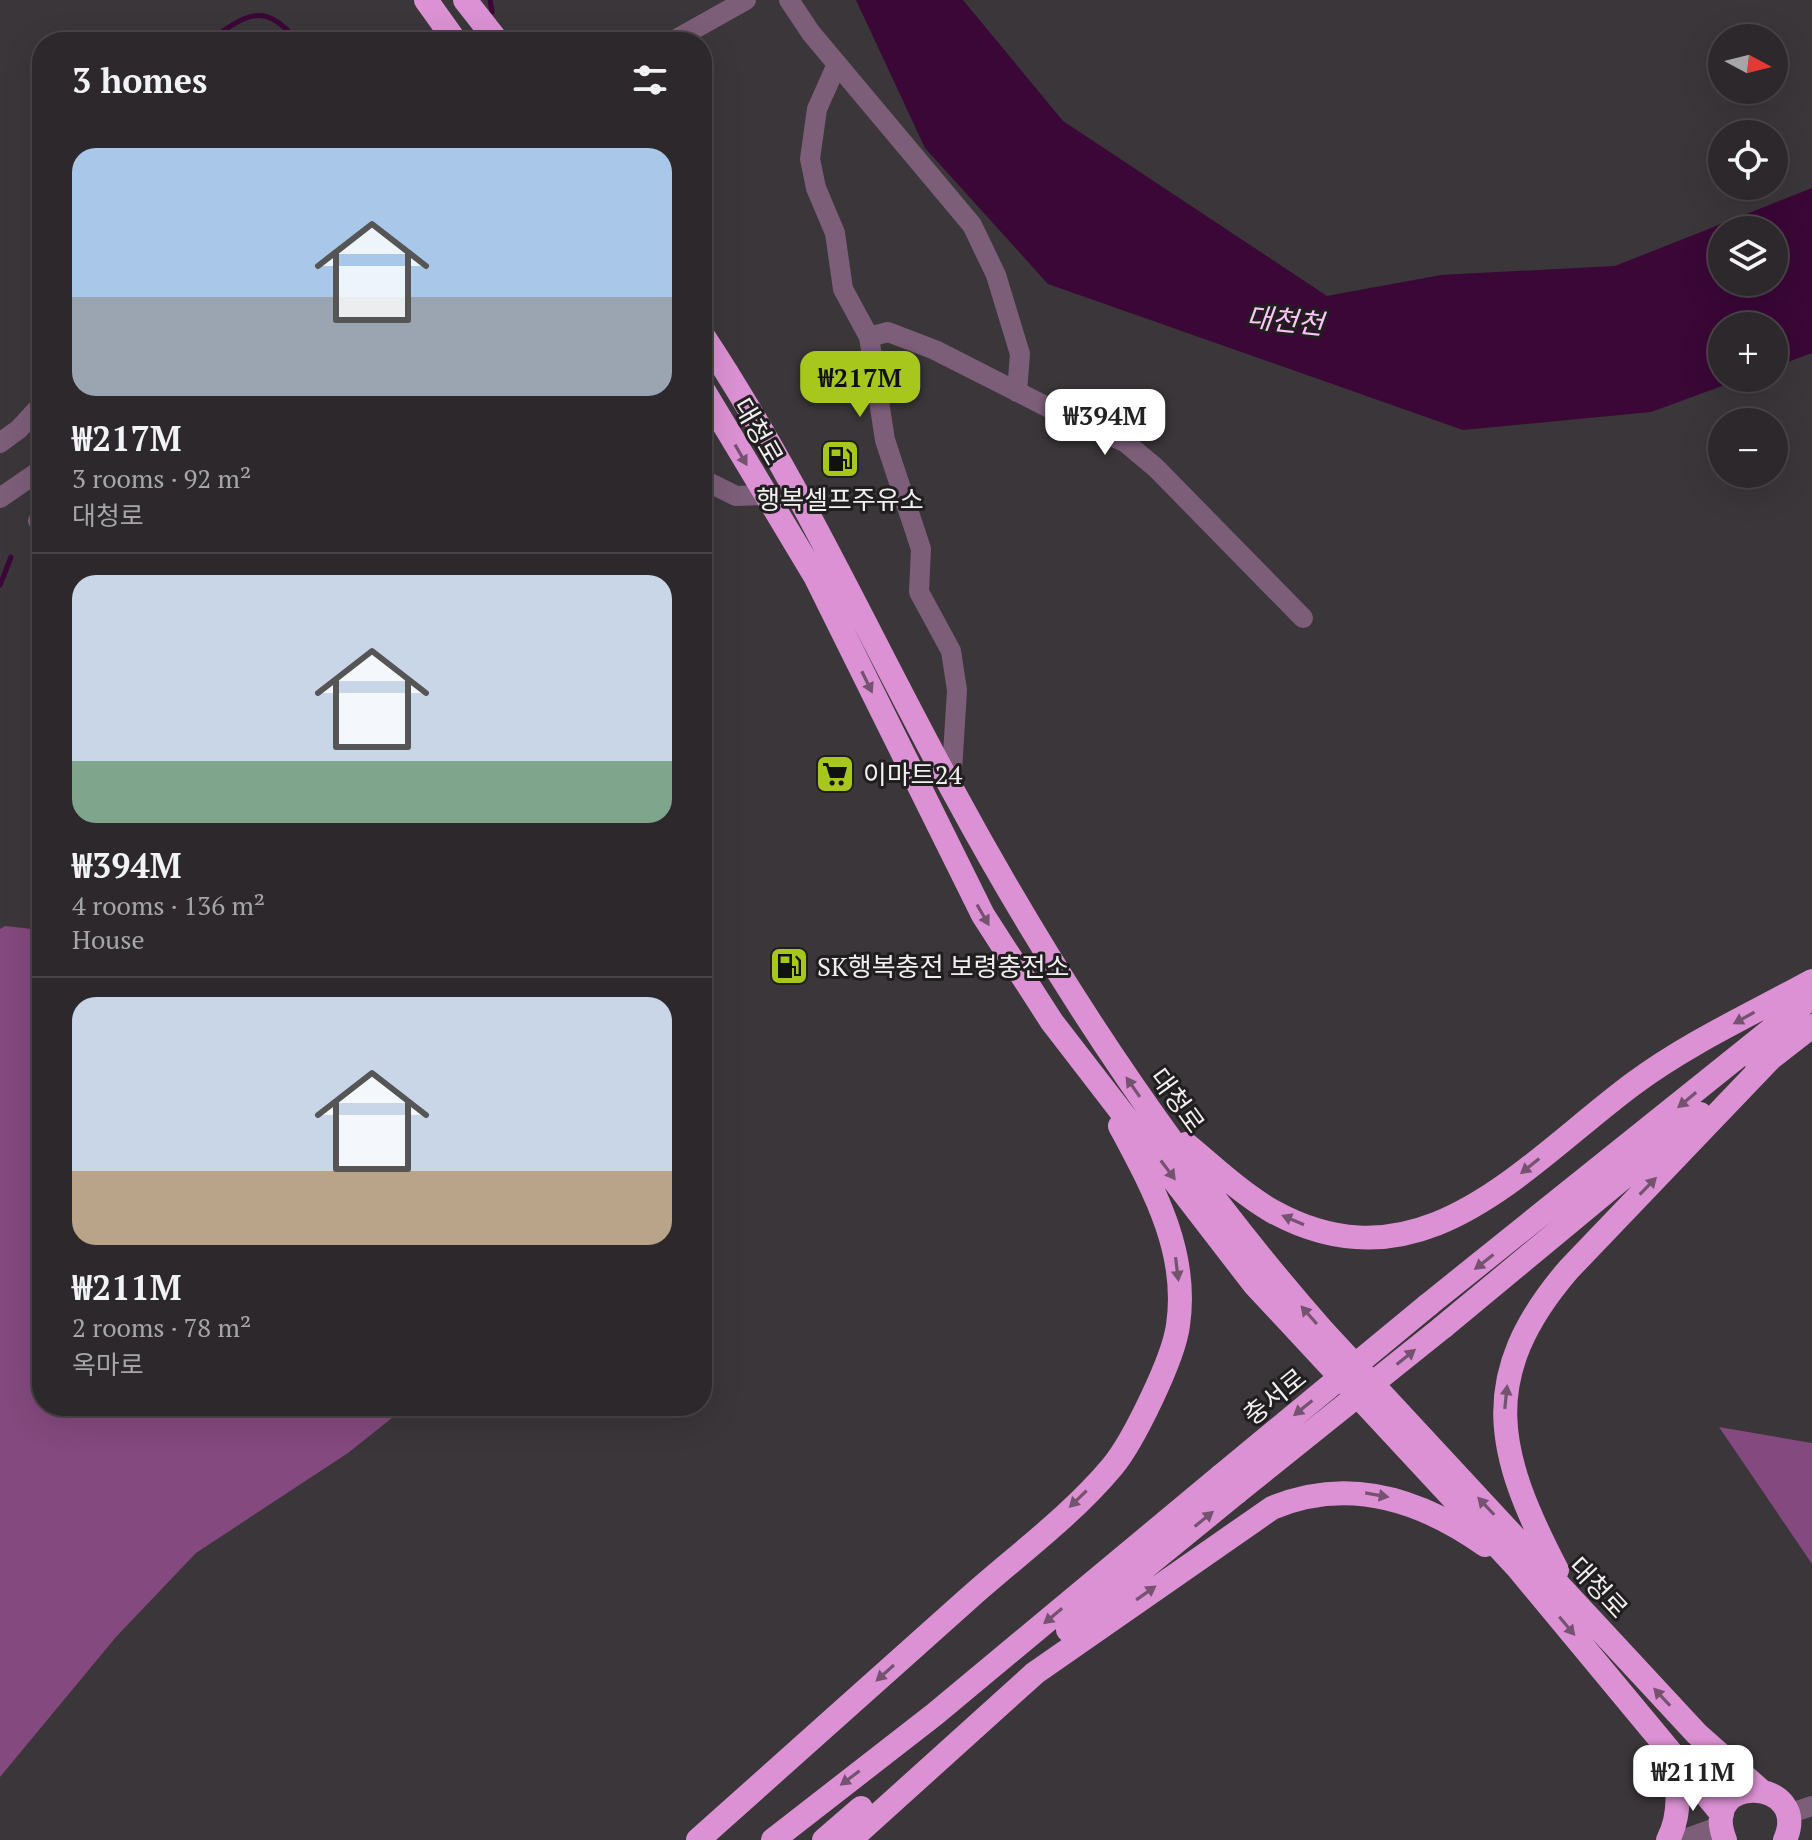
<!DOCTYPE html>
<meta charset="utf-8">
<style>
body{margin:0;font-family:"PT Serif","Noto Sans KR",serif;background:#343033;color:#f1f3f6;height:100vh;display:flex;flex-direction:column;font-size:30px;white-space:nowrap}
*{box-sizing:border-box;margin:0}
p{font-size:26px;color:#a6a6a9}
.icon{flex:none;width:44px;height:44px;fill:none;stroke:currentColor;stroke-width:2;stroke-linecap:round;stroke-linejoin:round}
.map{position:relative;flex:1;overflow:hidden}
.sheet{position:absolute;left:32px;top:32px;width:680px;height:1384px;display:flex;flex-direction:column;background:#2c282b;border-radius:32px;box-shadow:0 8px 32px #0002,0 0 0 2px #484447}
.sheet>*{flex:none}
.needle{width:52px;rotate:97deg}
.tools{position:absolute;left:1708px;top:24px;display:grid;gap:16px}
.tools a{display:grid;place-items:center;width:80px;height:80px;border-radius:50%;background:#2c282b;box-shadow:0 8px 32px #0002,0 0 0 2px #484447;font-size:40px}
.price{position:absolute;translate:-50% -68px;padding:0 18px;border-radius:16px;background:#fff;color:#222;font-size:26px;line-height:52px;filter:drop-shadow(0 2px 4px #0008)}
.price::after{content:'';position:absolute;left:50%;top:48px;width:24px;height:18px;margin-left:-12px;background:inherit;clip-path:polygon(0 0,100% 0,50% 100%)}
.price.current{background:#a8c71d;color:#111}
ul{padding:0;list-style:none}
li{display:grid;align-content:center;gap:16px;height:424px;padding:0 40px}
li+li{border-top:2px solid #484447}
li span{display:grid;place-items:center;height:248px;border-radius:24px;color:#555}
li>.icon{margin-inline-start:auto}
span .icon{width:144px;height:144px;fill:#fffc;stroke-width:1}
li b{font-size:34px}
h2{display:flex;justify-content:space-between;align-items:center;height:96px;padding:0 40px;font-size:34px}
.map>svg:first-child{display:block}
.green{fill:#84497e}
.water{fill:#3a0737;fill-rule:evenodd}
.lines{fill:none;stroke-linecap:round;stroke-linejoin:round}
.stream{stroke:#3a0737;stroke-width:5}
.minor{stroke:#7d5e79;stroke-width:20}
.highway{stroke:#db91d3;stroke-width:24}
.highway-bridge{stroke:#db91d3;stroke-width:24}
.oneway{fill:#745270}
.labels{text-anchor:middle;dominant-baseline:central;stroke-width:6;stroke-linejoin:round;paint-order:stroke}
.street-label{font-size:26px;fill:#f2eff1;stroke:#201e1f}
.poi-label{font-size:26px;fill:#f2eff1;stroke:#201e1f;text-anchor:start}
.water-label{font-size:28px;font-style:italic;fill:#fec4f7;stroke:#201e1f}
</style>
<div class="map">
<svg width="1812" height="1840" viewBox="0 0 1812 1840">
<rect width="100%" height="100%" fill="#3a3639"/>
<!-- green -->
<path class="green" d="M5,926L42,930V1406H407L348,1453L196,1553L116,1637L0,1777V929Z
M1719,1427L1812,1443V1564Z"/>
<!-- water -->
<path class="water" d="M856,0H963L1063,121L1327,296L1441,275L1615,266L1812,188V353L1774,367V326H1722V378H1744L1651,412L1463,430L1048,284L925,148ZM1722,230H1774V282H1722Z"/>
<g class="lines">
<!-- stream -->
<path class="stream" d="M490,0L492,12
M208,42C246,14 264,0 298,42
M0,585L11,557"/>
<!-- minor -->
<path class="minor" d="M789,0L811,33L972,225L996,275L1020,354L1017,392
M671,42L746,0
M837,64L817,109L810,159L816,188L835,233L843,289L869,337L885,440L921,549L919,592L951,651L957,690L951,787
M869,337L888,332L935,350L1065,416L1125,442L1156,468L1303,618
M0,443L19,429L42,404
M702,479L736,496L763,495
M0,498L42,469
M38,521L42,518
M1788,1814L1812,1806
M1682,1840L1721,1826"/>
<!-- highway -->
<path class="highway" d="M426,0L456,42
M465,0L498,42
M702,334C798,479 869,637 952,789C1057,983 1178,1166 1324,1332L1697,1734L1759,1789
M702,388L815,576L983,915L1052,1022L1254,1284L1517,1567L1722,1814
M1757,1069L1812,1026
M1186,1144C1214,1167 1241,1193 1272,1211C1421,1294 1524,1165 1633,1084C1688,1043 1752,1014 1812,981
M1428,1305L1812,997
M1443,1327L1700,1114
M1557,1570C1496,1453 1476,1377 1569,1269L1769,1060
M1068,1630L1236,1493
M698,1840C788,1759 879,1679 969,1598C1016,1556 1071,1516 1112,1467C1133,1442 1174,1358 1178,1325C1189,1252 1153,1188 1120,1126
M773,1840L935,1714L1221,1476
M824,1840L861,1808
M850,1840L1035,1673L1272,1508C1348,1476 1420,1499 1485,1545
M1668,1840C1682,1813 1678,1785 1672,1756
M1725,1840C1698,1771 1812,1778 1785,1840"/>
<!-- highway-bridge -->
<path class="highway-bridge" d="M1221,1476L1428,1305
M1236,1493L1443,1327"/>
</g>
<!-- one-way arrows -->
<defs><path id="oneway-solid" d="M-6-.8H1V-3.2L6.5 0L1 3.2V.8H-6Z" transform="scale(2)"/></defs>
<g class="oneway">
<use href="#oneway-solid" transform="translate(741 455) rotate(60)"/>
<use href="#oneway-solid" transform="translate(867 682) rotate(64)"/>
<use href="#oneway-solid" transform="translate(983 915) rotate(60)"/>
<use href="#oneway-solid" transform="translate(1744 1018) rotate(151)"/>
<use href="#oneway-solid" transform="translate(1133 1087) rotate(-125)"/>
<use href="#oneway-solid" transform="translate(1687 1100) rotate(140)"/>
<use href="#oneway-solid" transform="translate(1530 1166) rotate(141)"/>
<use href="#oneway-solid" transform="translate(1168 1170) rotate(53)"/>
<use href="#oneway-solid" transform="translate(1648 1186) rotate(-46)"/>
<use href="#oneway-solid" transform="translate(1293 1220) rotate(-157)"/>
<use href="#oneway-solid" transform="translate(1484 1262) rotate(142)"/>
<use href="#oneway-solid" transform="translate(1177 1269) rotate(83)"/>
<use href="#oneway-solid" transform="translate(1309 1315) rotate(-131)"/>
<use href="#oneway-solid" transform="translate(1406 1357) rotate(-39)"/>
<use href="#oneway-solid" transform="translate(1506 1397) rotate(-84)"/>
<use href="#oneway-solid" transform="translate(1303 1408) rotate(141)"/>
<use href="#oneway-solid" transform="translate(1377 1495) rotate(10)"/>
<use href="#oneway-solid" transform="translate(1078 1499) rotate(136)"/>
<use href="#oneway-solid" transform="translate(1486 1506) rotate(-133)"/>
<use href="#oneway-solid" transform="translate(1204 1519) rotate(-39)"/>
<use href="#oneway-solid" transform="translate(1146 1593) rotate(-35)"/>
<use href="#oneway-solid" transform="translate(1053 1616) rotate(140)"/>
<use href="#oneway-solid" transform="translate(1567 1626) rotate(50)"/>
<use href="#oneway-solid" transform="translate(885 1673) rotate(138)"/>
<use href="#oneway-solid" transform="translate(1662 1697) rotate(-133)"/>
<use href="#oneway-solid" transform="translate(850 1778) rotate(143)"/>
</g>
<!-- icons -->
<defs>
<g id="fuel-square" transform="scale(2)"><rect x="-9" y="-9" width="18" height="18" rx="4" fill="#a8c71d" stroke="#201e1f"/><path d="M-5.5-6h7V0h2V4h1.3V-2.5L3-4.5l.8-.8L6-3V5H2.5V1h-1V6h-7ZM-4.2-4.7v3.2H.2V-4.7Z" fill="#111"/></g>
<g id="supermarket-square" transform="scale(2)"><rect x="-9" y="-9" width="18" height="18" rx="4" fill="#a8c71d" stroke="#201e1f"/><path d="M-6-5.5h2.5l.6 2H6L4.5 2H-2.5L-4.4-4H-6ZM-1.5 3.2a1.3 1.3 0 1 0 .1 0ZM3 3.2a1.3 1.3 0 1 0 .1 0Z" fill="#111"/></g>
</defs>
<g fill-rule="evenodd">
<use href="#fuel-square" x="840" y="459"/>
<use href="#supermarket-square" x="835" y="774"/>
<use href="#fuel-square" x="789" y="966"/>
</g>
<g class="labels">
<!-- street labels -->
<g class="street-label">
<text transform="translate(759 431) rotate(60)">대청로</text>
<text transform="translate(1178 1100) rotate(54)">대청로</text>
<text transform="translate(1274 1396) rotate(-39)">충서로</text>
<text transform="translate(1599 1587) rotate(47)">대청로</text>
</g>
<!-- poi labels -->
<g class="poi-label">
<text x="840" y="499" text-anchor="middle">행복셀프주유소</text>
<text x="863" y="774">이마트24</text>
<text x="817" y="966">SK행복충전 보령충전소</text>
</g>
<!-- water labels -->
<g class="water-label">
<text transform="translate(1285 320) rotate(6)">대천천</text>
</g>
</g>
</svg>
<div class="tools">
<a><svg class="needle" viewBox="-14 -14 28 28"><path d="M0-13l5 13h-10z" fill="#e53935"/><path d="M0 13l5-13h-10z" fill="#a6a6a9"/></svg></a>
<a><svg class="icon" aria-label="locate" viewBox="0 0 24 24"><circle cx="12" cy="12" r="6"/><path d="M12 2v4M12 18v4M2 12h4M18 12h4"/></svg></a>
<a><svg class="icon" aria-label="layers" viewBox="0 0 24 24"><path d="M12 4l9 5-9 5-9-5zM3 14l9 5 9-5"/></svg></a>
<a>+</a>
<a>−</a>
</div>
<b class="price current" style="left:860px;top:419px">₩217M</b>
<b class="price" style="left:1105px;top:457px">₩394M</b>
<b class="price" style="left:1693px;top:1813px">₩211M</b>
<section class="sheet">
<h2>3 homes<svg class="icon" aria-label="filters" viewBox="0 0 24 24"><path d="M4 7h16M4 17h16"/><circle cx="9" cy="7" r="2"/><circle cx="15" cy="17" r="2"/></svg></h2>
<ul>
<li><span style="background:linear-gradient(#a9c7e8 60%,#9aa5b1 0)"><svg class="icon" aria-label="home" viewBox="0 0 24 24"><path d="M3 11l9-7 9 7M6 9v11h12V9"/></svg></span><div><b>₩217M</b><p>3 rooms · 92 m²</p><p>대청로</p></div></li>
<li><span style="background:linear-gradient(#c9d6e8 75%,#7fa58c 0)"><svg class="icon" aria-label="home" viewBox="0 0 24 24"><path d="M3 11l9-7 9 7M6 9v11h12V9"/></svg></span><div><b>₩394M</b><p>4 rooms · 136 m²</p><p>House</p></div></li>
<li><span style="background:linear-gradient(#c9d6e8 70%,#b9a48a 0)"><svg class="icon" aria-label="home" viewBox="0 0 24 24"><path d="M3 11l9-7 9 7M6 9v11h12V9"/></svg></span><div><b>₩211M</b><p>2 rooms · 78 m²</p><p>옥마로</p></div></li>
</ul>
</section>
</div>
